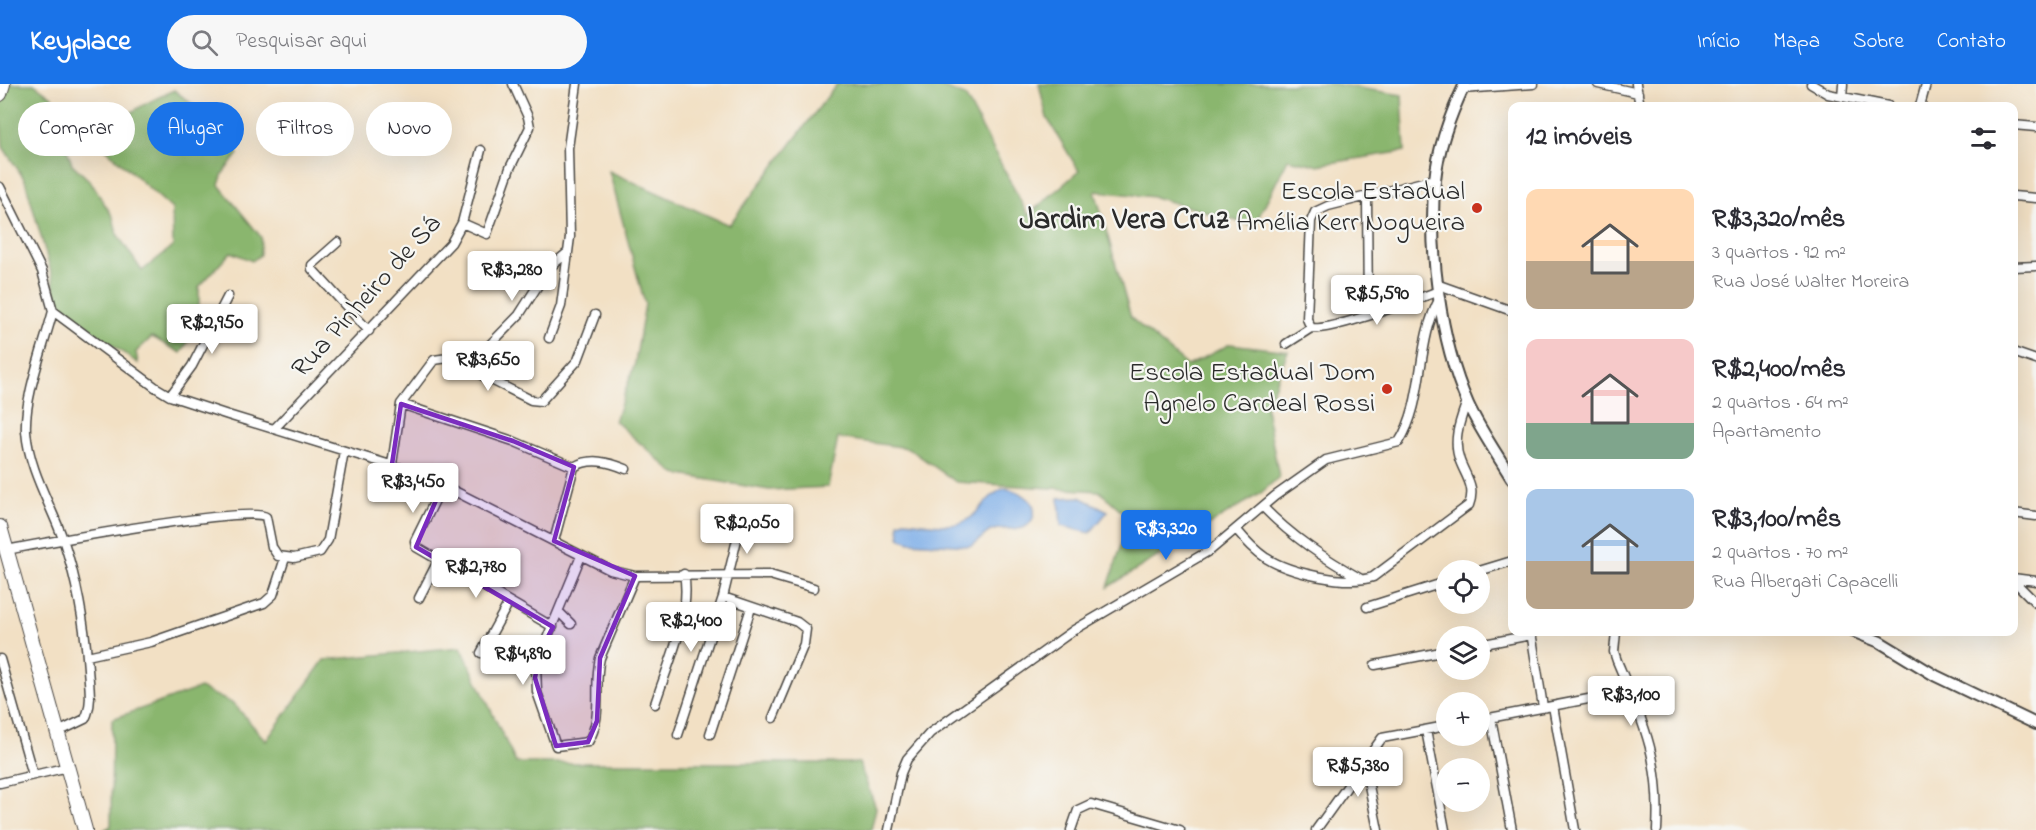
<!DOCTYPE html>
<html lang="pt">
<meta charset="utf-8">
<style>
body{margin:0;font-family:"Indie Flower",sans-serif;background:#f7f7f7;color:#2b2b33;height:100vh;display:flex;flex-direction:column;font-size:22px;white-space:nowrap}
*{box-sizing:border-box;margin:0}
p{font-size:20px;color:#7c7c81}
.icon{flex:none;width:33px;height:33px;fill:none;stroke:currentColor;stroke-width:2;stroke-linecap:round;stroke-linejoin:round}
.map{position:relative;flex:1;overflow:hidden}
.details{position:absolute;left:1508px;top:18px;width:510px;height:534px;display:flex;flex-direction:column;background:#fff;border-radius:12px;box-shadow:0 6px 24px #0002}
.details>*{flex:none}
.hud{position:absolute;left:18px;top:18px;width:570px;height:54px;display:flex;gap:12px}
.controls{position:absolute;left:1436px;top:476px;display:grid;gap:12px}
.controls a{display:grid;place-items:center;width:54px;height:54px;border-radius:50%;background:#fff;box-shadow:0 6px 24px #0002;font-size:30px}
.price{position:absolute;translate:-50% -51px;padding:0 14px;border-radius:6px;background:#fff;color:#222;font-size:20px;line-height:39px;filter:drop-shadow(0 2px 3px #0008)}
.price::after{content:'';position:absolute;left:50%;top:36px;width:18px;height:14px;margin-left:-9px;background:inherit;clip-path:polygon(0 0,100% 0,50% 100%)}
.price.current{background:#1a73e8;color:#fff}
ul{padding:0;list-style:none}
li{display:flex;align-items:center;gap:18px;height:150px;padding:0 18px}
li span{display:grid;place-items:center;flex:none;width:168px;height:120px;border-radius:12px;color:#555}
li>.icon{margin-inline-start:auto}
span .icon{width:72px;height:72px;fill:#fffc;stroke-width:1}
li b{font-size:26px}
h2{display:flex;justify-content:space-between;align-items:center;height:72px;padding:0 18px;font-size:26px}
.chip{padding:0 21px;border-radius:27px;background:#fff;box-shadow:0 6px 24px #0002;font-size:21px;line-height:54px}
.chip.current{background:#1a73e8;color:#fff}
header{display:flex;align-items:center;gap:36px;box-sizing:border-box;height:84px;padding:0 30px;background:#1a73e8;color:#fff}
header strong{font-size:28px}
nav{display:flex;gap:33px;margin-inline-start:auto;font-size:21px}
.search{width:420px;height:54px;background:#f7f7f7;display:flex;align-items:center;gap:15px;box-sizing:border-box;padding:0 21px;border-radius:33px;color:#7c7c81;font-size:22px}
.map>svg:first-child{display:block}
.forest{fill:#8ab66e;stroke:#5a704c;stroke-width:1.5}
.water{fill:#7dade8;stroke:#546c8a;stroke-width:1.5}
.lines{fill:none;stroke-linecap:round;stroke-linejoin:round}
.minor-casing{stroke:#494642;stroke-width:11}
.tertiary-casing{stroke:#494642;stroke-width:14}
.primary-casing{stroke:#494642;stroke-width:16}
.minor{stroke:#fff;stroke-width:8}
.tertiary{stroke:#fff;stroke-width:10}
.primary{stroke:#fff;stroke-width:14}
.marked{fill:#7b2cbf;fill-opacity:0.2;stroke:#7b2cbf;stroke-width:4.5;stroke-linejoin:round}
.poi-dot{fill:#c8321e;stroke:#f6f6f2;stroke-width:2}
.labels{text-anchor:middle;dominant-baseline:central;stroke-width:4.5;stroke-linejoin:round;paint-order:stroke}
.poi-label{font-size:27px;fill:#2b2b2b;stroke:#f6f6f2;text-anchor:end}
.street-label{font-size:27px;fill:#2b2b2b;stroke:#f6f6f2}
.quarter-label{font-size:30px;font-weight:bold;fill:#2b2b2b;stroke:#f6f6f2}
</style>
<header>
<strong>Keyplace</strong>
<div class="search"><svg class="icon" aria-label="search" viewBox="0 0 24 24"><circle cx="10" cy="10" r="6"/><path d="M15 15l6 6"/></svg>Pesquisar aqui</div>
<nav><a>Início</a><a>Mapa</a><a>Sobre</a><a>Contato</a></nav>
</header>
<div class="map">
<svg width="2036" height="746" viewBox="0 0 2036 746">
<rect width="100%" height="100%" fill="#f6f6f2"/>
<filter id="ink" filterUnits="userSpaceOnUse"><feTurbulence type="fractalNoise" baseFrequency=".0167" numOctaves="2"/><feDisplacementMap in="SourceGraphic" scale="12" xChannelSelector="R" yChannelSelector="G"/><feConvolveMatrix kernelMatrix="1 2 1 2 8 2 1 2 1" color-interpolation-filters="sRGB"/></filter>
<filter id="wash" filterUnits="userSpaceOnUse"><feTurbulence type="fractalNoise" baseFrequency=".008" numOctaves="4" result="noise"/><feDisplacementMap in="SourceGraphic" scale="24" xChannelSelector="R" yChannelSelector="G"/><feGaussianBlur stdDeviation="1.35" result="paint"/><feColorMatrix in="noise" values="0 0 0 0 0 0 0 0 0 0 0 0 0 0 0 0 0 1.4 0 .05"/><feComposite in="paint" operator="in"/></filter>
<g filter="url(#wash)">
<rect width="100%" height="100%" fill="#f2e0c4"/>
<!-- forest -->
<path class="forest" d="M7,0H34L52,13L57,38L72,80L90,97L113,133L117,150L142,187L173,162L172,125L105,64C118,29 143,21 174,6L211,35L238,70L223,89L219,101L261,153L260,171L252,177L231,168L199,203V221L190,254L181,269L152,253L136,268L138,279L62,226L55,211L53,195L25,96L3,63L0,24Z
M837,0H934L965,12L1028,131L1079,87L1047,34L1039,0H1334L1402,11L1405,67L1317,81L1288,75L1254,142L1154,113L1095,107L1131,234L1188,282L1230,260L1288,267L1266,324L1279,393L1261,409L1108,503L1130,434L1099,407L956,398L908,364L838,354L828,403L769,406L675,390L615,337L635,279L645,220L609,87L729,141Z
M461,563L516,679H859L876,724L871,746H104L111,742L112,635L200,604L234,620L266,657L324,576Z"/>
<!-- water -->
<path class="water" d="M1005,404C1018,407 1040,416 1033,434C1031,438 1028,442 1023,444C1013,447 1003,442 991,447C982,451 978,461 968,462L910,458L900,454L899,439L905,437C924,438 954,447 970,434C983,424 989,410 1005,404Z
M1080,413L1108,427L1090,449L1061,442L1059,414Z"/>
</g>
<g filter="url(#ink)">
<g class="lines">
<!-- minor casing -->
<g class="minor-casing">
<path id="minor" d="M1598,0L1638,9
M1636,0L1640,22
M1811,0L1828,10L1888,22
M1462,5L1533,0
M1842,13L1843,0
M1920,22L1926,0
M2013,41L2036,43
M0,103L42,187L53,227L155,303L170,312L228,331L423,391L610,486L635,492L770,491L814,504
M2013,112L2036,114
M1367,113L1368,231
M462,139L487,150L510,84L530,43L528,33L513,0
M338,158L312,181V185L369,247
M2013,183L2036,182
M1439,201L1512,227
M53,227C44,262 24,313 26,347C29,386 50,419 63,455C77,497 85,542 88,585C89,601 93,620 85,635L58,648
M1311,244L1307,235L1311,137L1315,128L1328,122L1435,95
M1311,244C1330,248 1416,215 1439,207
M549,254L561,222L570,153L568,64L577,0
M1286,260L1311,244
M2013,268L2036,276
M468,283L519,231L549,184L567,169
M170,312L192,282L228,212
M401,320L513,357L574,383C590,373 609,378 626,385
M275,344L451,159L462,139L481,66
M392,380L401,320L434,276L448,274L531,316L541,317L578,276L595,231
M443,400L415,457L416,463L553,543
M1263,423C1292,453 1324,474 1361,495
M2013,429L2036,432
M1236,445C1245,456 1254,466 1266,474C1290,489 1346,502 1373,493L1469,421C1476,403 1466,393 1460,377C1452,356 1460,337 1467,317
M554,457L574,383
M6,466C39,460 252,420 266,433L272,463L278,472L294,474L320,468L328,456L344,367
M581,472L536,581L537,608L556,662L588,658C604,632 593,602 600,574L635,492
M1479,487L1512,477
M2013,494L2036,497
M2013,496L2036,519
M723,513L797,538L806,545L804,560L773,634
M419,514L438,477
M1367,523L1446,498
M559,528L571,540
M1531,548L1543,623
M1616,548L1614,568L1617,577C1644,640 1661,675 1657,746
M1479,561L1531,551
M481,569L509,518
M87,572L151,558L264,519L273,511L285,474
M0,575L33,691
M1375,581L1446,567
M655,620C667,582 692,530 684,490
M1553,622L1575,746
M1491,634L1512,746
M1479,636L1630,607
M1426,646L1445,746
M710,650L751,524
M678,651L723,513L740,443
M1364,677L1378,746
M0,699L68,683
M889,746L901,689L907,675L930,649L1074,546L1212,465L1275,412L1326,376L1399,358C1426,315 1415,259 1440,214
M1071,746L1078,726L1091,720L1180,746
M1316,746L1382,654L1446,642"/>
</g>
<!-- tertiary casing -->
<g class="tertiary-casing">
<path id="tertiary" d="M1465,0C1451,29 1438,64 1435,96C1428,165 1440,256 1468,320C1480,346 1497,370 1512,395
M1855,548L1880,558L1936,592L2036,640"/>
</g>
<!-- primary casing -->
<g class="primary-casing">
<path id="primary" d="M0,10L3,0
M0,443L85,746"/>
</g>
<!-- minor -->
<use href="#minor" class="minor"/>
<!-- tertiary -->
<use href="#tertiary" class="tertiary"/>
<!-- primary -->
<use href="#primary" class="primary"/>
</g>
</g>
<!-- marked area -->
<path class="marked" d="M401,320L513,357L574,383L554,457L635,492L600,574L597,637L588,658L556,662L535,594L539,570L553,543L416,463L443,400L392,380Z"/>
<!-- markers -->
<g class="poi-dot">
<circle cx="1477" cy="124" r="6"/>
<circle cx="1387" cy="305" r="6"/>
</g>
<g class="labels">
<!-- poi labels -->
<g class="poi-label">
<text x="1465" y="108">Escola Estadual<tspan x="1465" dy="31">Amélia Kerr Nogueira</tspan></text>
<text x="1375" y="289">Escola Estadual Dom<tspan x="1375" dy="31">Agnelo Cardeal Rossi</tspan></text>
</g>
<!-- street labels -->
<g class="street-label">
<text transform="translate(367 213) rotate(-48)">Rua Pinheiro de Sá</text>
</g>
<!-- quarter labels -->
<g class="quarter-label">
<text x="1124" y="137">Jardim Vera Cruz</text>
</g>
</g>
</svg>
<div class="controls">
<a><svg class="icon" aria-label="locate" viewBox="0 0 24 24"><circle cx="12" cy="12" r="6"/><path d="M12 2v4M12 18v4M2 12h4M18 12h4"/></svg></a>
<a><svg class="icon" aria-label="layers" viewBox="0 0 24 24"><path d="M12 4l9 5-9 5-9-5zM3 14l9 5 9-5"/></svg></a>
<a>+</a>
<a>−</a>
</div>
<b class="price" style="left:512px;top:218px">R$3,280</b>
<b class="price" style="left:1377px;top:242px">R$5,590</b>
<b class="price" style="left:212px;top:271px">R$2,950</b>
<b class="price" style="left:488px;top:308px">R$3,650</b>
<b class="price" style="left:413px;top:430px">R$3,450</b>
<b class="price" style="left:747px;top:471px">R$2,050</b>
<b class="price current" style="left:1166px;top:477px">R$3,320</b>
<b class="price" style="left:476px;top:515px">R$2,780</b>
<b class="price" style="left:691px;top:569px">R$2,400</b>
<b class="price" style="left:523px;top:602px">R$4,890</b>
<b class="price" style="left:1631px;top:643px">R$3,100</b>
<b class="price" style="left:1358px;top:714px">R$5,380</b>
<div class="hud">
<a class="chip">Comprar</a>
<a class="chip current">Alugar</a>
<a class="chip">Filtros</a>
<a class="chip">Novo</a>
</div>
<section class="details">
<h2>12 imóveis<svg class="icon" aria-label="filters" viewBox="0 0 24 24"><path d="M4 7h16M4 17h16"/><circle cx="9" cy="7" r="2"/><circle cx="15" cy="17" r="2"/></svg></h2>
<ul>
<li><span style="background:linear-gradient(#ffd9b3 60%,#b9a48a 0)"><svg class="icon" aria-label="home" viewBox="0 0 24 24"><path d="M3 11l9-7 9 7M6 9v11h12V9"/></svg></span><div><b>R$3,320/mês</b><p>3 quartos · 92 m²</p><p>Rua José Walter Moreira</p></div></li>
<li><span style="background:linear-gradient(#f6c9c9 70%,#7fa58c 0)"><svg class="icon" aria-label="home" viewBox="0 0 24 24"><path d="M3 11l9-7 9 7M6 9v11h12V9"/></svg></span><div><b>R$2,400/mês</b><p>2 quartos · 64 m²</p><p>Apartamento</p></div></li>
<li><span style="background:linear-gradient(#a9c7e8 60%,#b9a48a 0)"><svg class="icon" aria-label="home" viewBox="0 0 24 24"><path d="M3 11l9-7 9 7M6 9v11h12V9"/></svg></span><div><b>R$3,100/mês</b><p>2 quartos · 70 m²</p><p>Rua Albergati Capacelli</p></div></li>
</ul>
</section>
</div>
